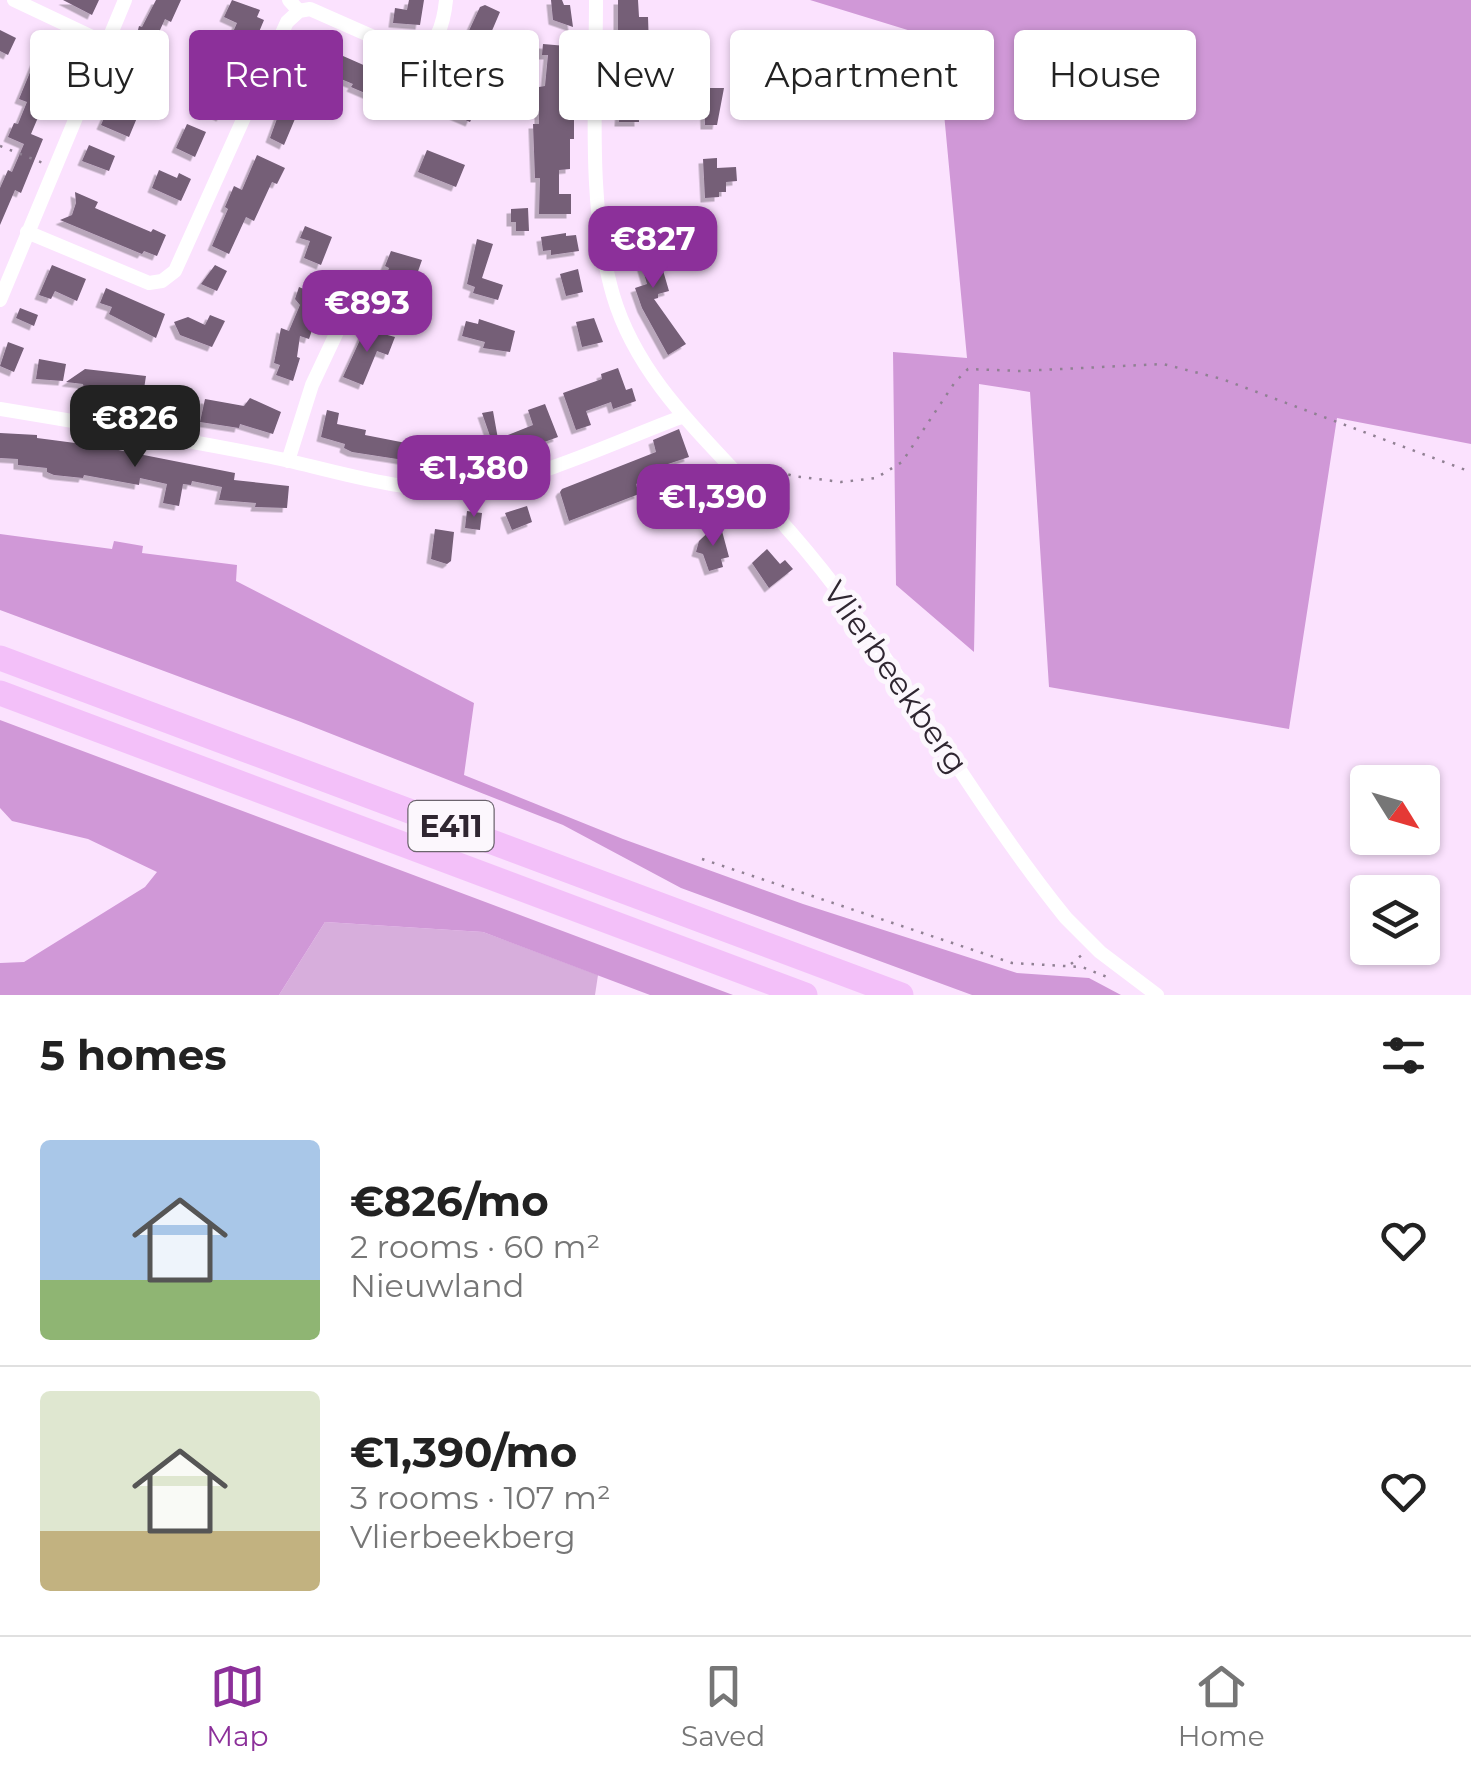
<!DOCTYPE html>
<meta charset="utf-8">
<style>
body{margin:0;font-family:Montserrat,sans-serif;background:#f2f2f2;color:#222;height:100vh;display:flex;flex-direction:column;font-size:38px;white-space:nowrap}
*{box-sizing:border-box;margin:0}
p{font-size:32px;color:#767676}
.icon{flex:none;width:55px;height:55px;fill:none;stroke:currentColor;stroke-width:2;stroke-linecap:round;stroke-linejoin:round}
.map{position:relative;height:995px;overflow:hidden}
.panel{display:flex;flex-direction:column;background:#fff;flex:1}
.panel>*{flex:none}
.guide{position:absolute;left:30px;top:30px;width:1412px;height:90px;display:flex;gap:20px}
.needle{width:65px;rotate:127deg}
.tools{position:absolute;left:1350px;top:765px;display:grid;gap:20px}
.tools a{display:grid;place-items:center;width:90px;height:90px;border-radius:10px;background:#fff;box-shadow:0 2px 8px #0004;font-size:50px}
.price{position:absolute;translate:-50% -85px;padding:0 22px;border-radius:20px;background:#8c309a;color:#fff;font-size:32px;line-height:65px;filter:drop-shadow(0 2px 5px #0008)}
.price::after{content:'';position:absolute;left:50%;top:60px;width:30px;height:22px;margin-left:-15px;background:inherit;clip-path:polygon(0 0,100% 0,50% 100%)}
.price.current{background:#222;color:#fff}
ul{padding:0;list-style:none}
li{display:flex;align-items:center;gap:30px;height:250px;padding:0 40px}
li+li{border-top:2px solid #e0e0e0}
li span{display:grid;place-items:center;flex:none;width:280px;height:200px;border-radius:10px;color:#555}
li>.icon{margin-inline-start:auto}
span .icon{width:120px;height:120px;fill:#fffc;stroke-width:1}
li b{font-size:42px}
h2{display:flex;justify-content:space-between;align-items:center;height:120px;padding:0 40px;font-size:42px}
.chip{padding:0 35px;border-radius:10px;background:#fff;box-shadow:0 2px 8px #0004;font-size:35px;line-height:90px}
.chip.current{background:#8c309a;color:#fff}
.tab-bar{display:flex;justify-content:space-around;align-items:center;height:140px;border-top:2px solid #e0e0e0;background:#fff;font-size:28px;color:#767676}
.tab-bar a{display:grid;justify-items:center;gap:5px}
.tab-bar .current{color:#8c309a}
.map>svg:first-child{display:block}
.green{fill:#d7aedc}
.forest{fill:#d098d7}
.building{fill:#745e77;filter:url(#shadow)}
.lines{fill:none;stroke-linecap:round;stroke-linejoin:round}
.path{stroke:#908093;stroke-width:2.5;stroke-dasharray:2.5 8;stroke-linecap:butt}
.minor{stroke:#fff;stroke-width:14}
.motorway{stroke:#f3c0f9;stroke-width:25}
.labels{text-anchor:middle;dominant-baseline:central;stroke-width:10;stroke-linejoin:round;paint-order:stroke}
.shield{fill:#fcf7fd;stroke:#6c656e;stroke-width:2.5}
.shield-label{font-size:30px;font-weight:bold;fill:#2f2631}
.street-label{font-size:32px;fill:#2f2631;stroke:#fcf7fd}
</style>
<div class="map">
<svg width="1471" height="995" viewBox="0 0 1471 995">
<defs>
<filter id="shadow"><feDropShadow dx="-4.5" dy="4.5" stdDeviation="0" flood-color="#0004"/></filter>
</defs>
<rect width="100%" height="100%" fill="#fbe2fe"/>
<!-- green -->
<path class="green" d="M325,922L483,932L598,975L595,995H279Z"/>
<!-- forest -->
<path class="forest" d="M810,0H1471V444L1337,418L1289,729L1049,687L1030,392L979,384L974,652L896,585L893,352L967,358L937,39Z
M0,534L112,549L114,541L143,546L142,553L237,565L236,581L474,703L464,775L623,839L803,904L1017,973L1089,978L1121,995H972L681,888L563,825L301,722L0,610Z
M0,720L733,995H650L483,932L325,922L279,995H0V963L24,962L145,887L157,872L88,839L12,821L0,808Z"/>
<!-- building -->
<path class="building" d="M63,0H99L92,15Z
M156,0H181L171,22L165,19L131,94L116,87L133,50L139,26L142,27Z
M232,0L260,10L257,17L264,20L259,32L254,30L228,87L234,89L221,117L200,107L237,23L224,17Z
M409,0H424L420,25L393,23L395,8L407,10Z
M551,0H562L564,5H570L573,27L553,20Z
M618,0H638L639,17H648L650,77L647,78H631V66H618Z
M485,5L500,12L482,54L490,57L482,75L453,65L480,7Z
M0,30L16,38L8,55L0,51Z
M43,41L70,53L62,72L55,69L46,92L56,97L50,111L42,108L31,134L43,139L21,193L15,190L0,225V188L8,170L12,172L24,144L8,137L14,123L18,124L27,102L19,99Z
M309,41L368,67L370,62L385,68L372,96L351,87L353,84L303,63L302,58Z
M543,44L566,46L563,84L574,83V139H570V169L559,170V194H571V214H539L540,178H535L533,124H539V87L545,86L548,55H542Z
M290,83L321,97L313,113L300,107L284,145L270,138Z
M707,88H724L717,125H705L704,95H707Z
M464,91L481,98L470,122L442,110L447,98L459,104Z
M638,93L639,122H619L621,94Z
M124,107L139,113L129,137L101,125L108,109L120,114Z
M187,124L206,132L195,157L176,148Z
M89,145L115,156L109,171L82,161Z
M427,150L465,165L456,187L418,172Z
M257,155L285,168L277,184L272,182L254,221L246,217L229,254L212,246L228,209L225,207L234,186L242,190Z
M717,158V168L736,167L737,181L726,182V192H719V197L705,198L703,159Z
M159,170L177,178L179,173L191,179L181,201L152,188Z
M75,192L98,202L95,208L151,232L153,229L166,235L157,256L144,251L142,254L60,220L72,215L76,203Z
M528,208L529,231H516V222H511V209Z
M305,226L332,237L321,265L304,258L310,241L300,238Z
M648,227L654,270L662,267L669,291L658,294V298L654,299L686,344L668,355L642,308L635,288L647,284L639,257L630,258L627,245L631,244L629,230Z
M566,233V236L576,235L579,251L551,255V250L543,251L541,237Z
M477,239L493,244L482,278L503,285L498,300L473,293L475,287L467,284Z
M391,251L422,260L409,297L425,303L418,320L384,306L395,279L386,276L389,268L385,266Z
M52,265L86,279L77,301L55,291L51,299L39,295Z
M215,265L227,271L217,291L201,284Z
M578,269L583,292L566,296L560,274Z
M309,282L326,289L309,339L300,336L297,357L300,358L293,381L276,375L280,365L274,363L281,328L289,331L300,305L295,299L299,287L306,290Z
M106,288L165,314L156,338L109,314L112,307L100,303Z
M20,308L38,315L34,326L16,318Z
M210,315L225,321L212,347L180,335L174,322L188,317L205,325Z
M594,318L603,342L582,347L576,322Z
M479,319L515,331L510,352L483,348L485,342L462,336L466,321L478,324Z
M365,329L395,337L388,355L377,351L363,385L343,377Z
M8,342L24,348L14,372L0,366Z
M39,359L66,364L63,381L36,379Z
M618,368L626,390L632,388L636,401L613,409L611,402L586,411L591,425L576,430L563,393L602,379L601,374Z
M85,369L146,376L144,389L139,388L134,407L116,404L117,400L85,394L83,384L66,382Z
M160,389L178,393L174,415L156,411Z
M250,398L281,412L273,434L240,424L239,428L200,422L205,399L244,406Z
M545,404L558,437L498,459L482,413L493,411L498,439L533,425L528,410Z
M327,410L339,413L337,424L366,430L365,435L411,444L412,437L438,442H476V461H465V465H436L352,452L344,448L345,444L321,437Z
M679,429L689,457L650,470L652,478L636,484L639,494L569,521L560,492L562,489L656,452L653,440Z
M0,433L37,435V438L98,446L235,473L234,480L289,486L287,508L255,507L256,503L219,500L222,487L192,481L191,485L183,484L179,506L163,503L167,484L140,478L139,485L84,475L83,478L54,475L47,472V468L18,465V459L0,458Z
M527,506L532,522L512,530L505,513Z
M467,511L482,513L480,530L465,528Z
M715,526L722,531L729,557L721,559L723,567L709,571L703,554L696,552L699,541Z
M435,529L454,532L451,561L447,564L431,559Z
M767,549L780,564L785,560L793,569L769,588L752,563Z"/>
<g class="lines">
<!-- path -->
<path class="path" d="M0,146L43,163
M758,472L772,469L793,476L841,482L876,478L902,462L955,382L968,369L1020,371L1163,364L1222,379L1471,472
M702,859L1012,963L1082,967L1107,977
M1071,964L1084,953"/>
<!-- minor -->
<path class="minor" d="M14,0L105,43
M289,0L299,11L310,9L412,54C437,52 444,21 446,0
M596,0C596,92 587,206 613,295C637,377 701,434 758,496C785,525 812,556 836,588C916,696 982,814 1066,918L1100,952L1157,995
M27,232L149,283L162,281L175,271L287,22L299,11
M0,300L125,0
M0,409C91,424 181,439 271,457C340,471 411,498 482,486C543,477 624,438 684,416
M288,461L312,385L352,300"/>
<!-- motorway -->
<path class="motorway" d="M0,658L901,995
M0,693L805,995"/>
</g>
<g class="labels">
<!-- shield labels -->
<rect class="shield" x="408.5" y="801" width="85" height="50" rx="8"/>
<g class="shield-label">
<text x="451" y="826">E411</text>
</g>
<!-- street labels -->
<g class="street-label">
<text transform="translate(896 677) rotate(55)">Vlierbeekberg</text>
</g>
</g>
</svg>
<div class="tools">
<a><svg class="needle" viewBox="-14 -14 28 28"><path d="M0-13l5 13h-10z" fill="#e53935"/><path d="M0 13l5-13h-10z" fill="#767676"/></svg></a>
<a><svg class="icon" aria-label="layers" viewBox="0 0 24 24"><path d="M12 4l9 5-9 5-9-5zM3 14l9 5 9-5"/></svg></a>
</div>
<b class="price" style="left:653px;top:291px">€827</b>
<b class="price" style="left:367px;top:355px">€893</b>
<b class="price current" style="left:135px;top:470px">€826</b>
<b class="price" style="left:474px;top:520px">€1,380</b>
<b class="price" style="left:713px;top:549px">€1,390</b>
<div class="guide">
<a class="chip">Buy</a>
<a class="chip current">Rent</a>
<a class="chip">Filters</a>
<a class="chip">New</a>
<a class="chip">Apartment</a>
<a class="chip">House</a>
</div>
</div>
<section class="panel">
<h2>5 homes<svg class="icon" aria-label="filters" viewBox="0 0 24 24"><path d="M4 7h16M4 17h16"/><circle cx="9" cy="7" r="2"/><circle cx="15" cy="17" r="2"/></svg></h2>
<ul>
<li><span style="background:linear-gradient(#a9c7e8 70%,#8fb573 0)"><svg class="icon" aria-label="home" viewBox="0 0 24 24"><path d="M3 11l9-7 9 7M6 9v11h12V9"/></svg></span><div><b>€826/mo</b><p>2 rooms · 60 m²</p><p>Nieuwland</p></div><svg class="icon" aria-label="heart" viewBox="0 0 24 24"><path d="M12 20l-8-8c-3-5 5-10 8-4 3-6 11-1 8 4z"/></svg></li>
<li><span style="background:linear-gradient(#dfe7d0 70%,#c2b280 0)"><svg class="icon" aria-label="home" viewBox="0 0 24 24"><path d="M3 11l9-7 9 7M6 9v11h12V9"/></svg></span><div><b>€1,390/mo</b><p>3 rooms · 107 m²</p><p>Vlierbeekberg</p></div><svg class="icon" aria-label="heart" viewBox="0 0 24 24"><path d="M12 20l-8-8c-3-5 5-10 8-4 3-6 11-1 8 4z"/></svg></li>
</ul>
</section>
<nav class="tab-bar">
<a class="current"><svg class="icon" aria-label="map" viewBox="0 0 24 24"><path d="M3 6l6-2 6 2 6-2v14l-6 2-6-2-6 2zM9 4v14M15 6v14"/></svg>Map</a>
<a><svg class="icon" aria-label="saved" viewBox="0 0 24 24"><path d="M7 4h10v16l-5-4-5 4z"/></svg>Saved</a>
<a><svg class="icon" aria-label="home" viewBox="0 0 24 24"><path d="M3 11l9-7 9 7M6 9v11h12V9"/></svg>Home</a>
</nav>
